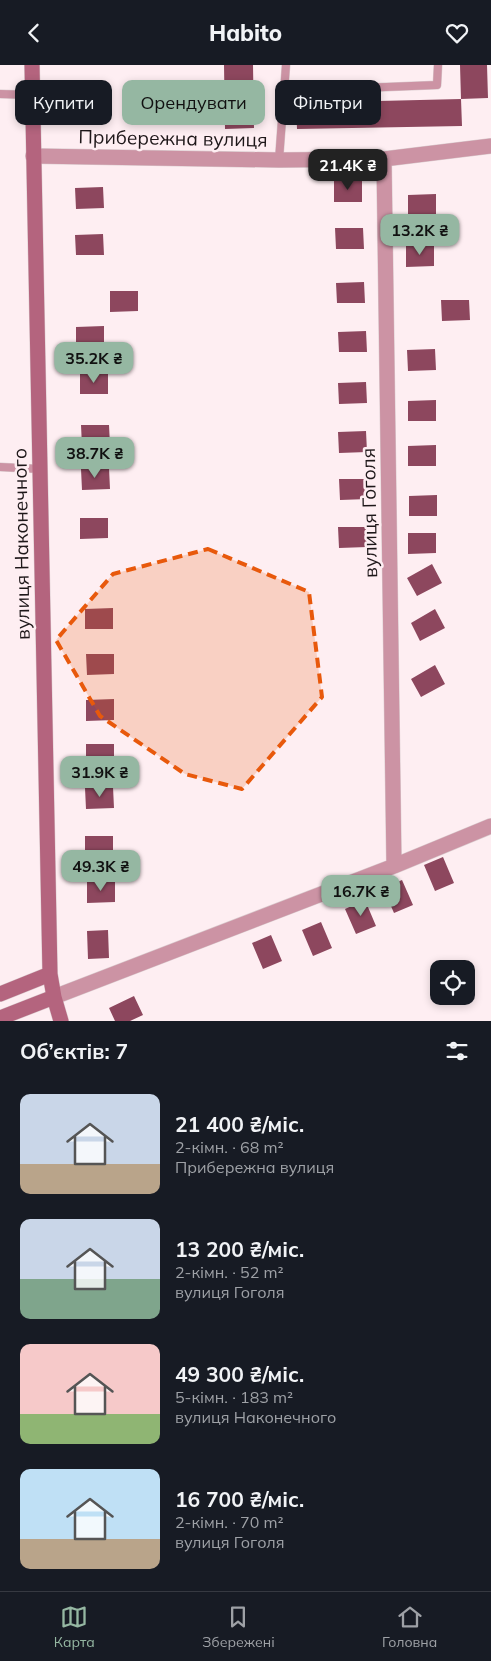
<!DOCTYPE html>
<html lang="uk">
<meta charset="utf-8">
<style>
body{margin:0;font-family:Mulish,sans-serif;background:#20242c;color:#f1f3f6;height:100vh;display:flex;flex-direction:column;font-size:19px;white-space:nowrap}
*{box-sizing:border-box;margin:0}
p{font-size:16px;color:#9ea1a6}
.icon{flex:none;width:28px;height:28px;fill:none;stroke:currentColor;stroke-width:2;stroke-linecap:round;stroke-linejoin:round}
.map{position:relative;height:956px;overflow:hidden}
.panel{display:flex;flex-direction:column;background:#171b24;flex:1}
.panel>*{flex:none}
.top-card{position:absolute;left:15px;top:15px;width:461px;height:45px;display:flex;gap:10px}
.buttons{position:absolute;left:430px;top:895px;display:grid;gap:10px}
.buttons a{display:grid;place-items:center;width:45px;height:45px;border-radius:10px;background:#171b24;box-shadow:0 2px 8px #0003;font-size:25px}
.price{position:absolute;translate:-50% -42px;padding:0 11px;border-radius:10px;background:#95b7a2;color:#111;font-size:16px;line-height:32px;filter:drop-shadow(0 1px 2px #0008)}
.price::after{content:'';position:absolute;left:50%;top:30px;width:15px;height:11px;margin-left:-8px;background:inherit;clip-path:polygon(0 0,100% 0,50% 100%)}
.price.selected{background:#222;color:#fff}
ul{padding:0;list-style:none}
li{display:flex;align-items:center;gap:15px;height:125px;padding:0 20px}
li span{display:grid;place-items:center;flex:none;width:140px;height:100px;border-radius:10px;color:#555}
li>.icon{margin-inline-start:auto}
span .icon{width:60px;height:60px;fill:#fffc;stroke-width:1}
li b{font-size:21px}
h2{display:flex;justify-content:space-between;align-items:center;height:60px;padding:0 20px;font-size:21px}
.tag{padding:0 18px;border-radius:10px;background:#171b24;box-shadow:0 2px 8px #0003;font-size:18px;line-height:45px}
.tag.selected{background:#95b7a2;color:#111}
header{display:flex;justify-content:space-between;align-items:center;height:65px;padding:0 20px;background:#171b24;font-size:22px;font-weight:800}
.tabs{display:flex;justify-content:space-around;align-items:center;height:70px;border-top:1px solid #363941;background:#171b24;font-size:14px;color:#9ea1a6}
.tabs a{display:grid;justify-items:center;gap:2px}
.tabs .selected{color:#95b7a2}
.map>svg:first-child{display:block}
.building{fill:#8d475e}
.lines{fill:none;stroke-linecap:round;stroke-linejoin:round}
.lane-casing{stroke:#dacccf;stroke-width:9}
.street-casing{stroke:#dacccf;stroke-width:16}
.secondary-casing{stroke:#dacccf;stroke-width:16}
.lane{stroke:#cc93a4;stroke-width:8}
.street{stroke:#cc93a4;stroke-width:15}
.secondary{stroke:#b4647e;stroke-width:15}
.marked{fill:#e8590c;fill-opacity:0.2;stroke:#e8590c;stroke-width:4;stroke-dasharray:10 6;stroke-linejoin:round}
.labels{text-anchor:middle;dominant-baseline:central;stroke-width:5;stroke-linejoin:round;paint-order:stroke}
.street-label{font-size:19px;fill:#1e1719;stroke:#feeef2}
</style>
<header><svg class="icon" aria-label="back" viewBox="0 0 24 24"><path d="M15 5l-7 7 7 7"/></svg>Habito<svg class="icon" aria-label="heart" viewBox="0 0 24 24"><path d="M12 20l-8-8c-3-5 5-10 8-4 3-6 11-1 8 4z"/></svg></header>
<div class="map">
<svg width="491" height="956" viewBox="0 0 491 956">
<rect width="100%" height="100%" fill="#feeef2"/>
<!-- building -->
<path class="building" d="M224,0H253L254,63L225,64Z
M460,0H487L488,33L461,34Z
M461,34L462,61L297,64L296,38Z
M334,116H362V137H334Z
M103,122L104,143L76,144L75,123Z
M436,129V150H408V130Z
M335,163H363L364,184H336Z
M103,169L104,190H76L75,170Z
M434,180V201L406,202V181Z
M364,217L365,238H337L336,218Z
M110,226H138V246L110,247Z
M441,235H469L470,255L442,256Z
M104,261V282L76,283V262Z
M366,266L367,287H339L338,267Z
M435,284L436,305L408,306L407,285Z
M80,308H108V329H80Z
M366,317L367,338L339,339L338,318Z
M436,335V356H408V336Z
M81,360H109L110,380L82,381Z
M366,366L367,387L339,388L338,367Z
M436,380V401H408V381Z
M109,403L110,424L82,425L81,404Z
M339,414H367L368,434L340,435Z
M437,430V451H409V431Z
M80,453H108V473L80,474Z
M338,462H366L367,482L339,483Z
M408,468H436V488L408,489Z
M432,499L442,518L417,531L407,513Z
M113,543V564H85V544Z
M435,544L445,563L420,576L411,558Z
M86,589H114V609L87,610Z
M435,600L445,619L421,632L411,614Z
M114,634V655L86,656V635Z
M86,679H114V700H86Z
M113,722L114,743L86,744L85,723Z
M85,771H113V792H85Z
M443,792L454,818L435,826L424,800Z
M402,815L413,840L394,848L383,823Z
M115,816V837L87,838V817Z
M365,835L376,861L356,869L345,844Z
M321,857L332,883L313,891L302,865Z
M108,865L109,893L88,894L87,866Z
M271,870L282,896L263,904L252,878Z
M134,931L143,950L130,956H115L109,943Z"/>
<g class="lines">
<!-- lane casing -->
<g class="lane-casing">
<path id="lane" d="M284,26L437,20L438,0
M0,29L32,30
M279,95L286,0
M0,402L40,404"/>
</g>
<!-- street casing -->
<g class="street-casing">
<path id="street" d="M33,91L279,95L384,94L491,81
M384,94L394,801
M54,932L394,801L491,761"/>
</g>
<!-- secondary casing -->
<g class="secondary-casing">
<path id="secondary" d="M32,0L50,909L54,932L61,956
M0,929L50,909
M0,953L54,932"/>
</g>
<!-- lane -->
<use href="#lane" class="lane"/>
<!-- street -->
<use href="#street" class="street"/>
<!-- secondary -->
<use href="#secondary" class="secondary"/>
</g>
<!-- marked area -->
<path class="marked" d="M208,484L309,527L322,632L242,724L185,709L100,651L56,575L113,509Z"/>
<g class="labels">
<!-- street labels -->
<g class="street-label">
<text transform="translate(173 73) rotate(1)">Прибережна вулиця</text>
<text transform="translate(369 448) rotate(-91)">вулиця Гоголя</text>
<text transform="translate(21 479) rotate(-91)">вулиця Наконечного</text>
</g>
</g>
</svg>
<div class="buttons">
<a><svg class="icon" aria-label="locate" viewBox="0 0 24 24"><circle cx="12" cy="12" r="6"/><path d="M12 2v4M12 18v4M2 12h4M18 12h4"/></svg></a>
</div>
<b class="price selected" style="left:348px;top:126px">21.4K ₴</b>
<b class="price" style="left:420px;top:191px">13.2K ₴</b>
<b class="price" style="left:94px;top:319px">35.2K ₴</b>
<b class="price" style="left:95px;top:414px">38.7K ₴</b>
<b class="price" style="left:100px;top:733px">31.9K ₴</b>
<b class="price" style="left:101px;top:827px">49.3K ₴</b>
<b class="price" style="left:361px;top:852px">16.7K ₴</b>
<div class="top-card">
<a class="tag">Купити</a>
<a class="tag selected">Орендувати</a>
<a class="tag">Фільтри</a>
</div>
</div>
<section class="panel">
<h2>Об’єктів: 7<svg class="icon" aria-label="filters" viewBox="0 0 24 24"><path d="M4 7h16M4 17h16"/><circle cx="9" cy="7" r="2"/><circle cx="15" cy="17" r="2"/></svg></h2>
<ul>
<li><span style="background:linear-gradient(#c9d6e8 70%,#b9a48a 0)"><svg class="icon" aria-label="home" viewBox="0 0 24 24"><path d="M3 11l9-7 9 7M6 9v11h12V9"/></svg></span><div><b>21 400 ₴/міс.</b><p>2-кімн. · 68 m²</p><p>Прибережна вулиця</p></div></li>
<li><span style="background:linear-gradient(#c9d6e8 60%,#7fa58c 0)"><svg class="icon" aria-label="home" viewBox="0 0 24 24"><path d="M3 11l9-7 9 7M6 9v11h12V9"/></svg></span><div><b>13 200 ₴/міс.</b><p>2-кімн. · 52 m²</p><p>вулиця Гоголя</p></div></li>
<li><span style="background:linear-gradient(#f6c9c9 70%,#8fb573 0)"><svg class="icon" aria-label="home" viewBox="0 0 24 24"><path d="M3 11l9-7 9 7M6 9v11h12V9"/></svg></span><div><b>49 300 ₴/міс.</b><p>5-кімн. · 183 m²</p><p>вулиця Наконечного</p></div></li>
<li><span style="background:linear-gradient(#bfe0f5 70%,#b9a48a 0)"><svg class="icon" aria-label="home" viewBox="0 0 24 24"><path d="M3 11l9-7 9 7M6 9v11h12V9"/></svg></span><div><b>16 700 ₴/міс.</b><p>2-кімн. · 70 m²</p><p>вулиця Гоголя</p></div></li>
</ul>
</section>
<nav class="tabs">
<a class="selected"><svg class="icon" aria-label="map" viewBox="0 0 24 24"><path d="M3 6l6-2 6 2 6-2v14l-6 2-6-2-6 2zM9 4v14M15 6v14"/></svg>Карта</a>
<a><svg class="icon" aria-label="saved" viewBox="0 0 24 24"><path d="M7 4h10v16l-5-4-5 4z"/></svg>Збережені</a>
<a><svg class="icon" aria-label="home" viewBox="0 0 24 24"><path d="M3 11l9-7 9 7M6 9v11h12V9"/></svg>Головна</a>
</nav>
